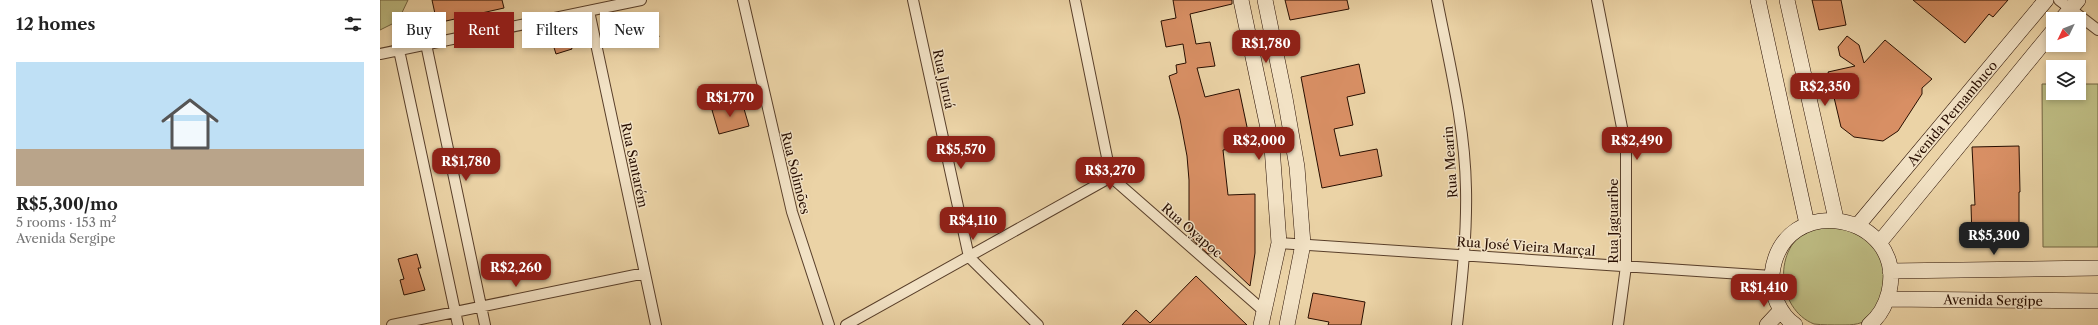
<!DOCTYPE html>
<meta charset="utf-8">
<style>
body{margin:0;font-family:"Libre Caslon Text",serif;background:#f6f6f6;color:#222;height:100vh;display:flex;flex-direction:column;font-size:15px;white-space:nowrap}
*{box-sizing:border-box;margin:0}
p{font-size:13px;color:#767676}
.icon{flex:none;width:22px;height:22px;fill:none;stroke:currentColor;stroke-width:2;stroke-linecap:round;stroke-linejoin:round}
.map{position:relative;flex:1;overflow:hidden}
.panel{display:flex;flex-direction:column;background:#fff;width:380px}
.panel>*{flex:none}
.top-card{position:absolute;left:12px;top:12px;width:380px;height:36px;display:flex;gap:8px}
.needle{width:26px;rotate:227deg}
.tools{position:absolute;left:1666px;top:12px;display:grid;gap:8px}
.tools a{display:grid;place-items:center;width:40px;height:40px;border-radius:0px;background:#fff;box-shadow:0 2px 6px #0003;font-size:20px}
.price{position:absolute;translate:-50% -34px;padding:0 9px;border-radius:8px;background:#8f2418;color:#fff;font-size:13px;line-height:26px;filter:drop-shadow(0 1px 2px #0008)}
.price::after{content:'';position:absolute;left:50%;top:24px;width:12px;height:9px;margin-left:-6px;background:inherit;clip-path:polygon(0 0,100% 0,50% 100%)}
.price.on{background:#222;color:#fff}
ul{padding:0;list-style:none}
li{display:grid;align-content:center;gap:8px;height:212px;padding:0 16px}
li span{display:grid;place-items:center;height:124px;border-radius:0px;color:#555}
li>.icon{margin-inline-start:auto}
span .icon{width:72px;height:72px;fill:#fffc;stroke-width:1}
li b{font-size:17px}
h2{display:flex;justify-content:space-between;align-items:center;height:48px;padding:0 16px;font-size:17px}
.pill{padding:0 14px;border-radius:0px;background:#fff;box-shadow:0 2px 6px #0003;font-size:14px;line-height:36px}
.pill.on{background:#8f2418;color:#fff}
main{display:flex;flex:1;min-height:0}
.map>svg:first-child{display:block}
.green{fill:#bdbb82;stroke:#726441}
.building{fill:#d88f64;stroke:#280e00}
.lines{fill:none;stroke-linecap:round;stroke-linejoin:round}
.street-casing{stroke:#593f2a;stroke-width:12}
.secondary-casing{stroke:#280e00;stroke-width:16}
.street{stroke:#f2e2c5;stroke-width:10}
.secondary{stroke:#f2e2c5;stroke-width:15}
.labels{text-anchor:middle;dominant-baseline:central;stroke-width:3;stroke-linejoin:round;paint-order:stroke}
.street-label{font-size:13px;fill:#280e00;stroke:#f2e2c5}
</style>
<main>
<section class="panel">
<h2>12 homes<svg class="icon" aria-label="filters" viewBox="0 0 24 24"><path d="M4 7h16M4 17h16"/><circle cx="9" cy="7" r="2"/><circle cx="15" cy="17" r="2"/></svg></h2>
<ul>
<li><span style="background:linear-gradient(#bfe0f5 70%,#b9a48a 0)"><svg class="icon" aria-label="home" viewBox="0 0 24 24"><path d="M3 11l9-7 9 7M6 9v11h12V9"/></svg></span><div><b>R$5,300/mo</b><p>5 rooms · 153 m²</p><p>Avenida Sergipe</p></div></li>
</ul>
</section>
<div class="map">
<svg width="1718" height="325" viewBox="0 0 1718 325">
<rect width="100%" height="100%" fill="#ebd3a6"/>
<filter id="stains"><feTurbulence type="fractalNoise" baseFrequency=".005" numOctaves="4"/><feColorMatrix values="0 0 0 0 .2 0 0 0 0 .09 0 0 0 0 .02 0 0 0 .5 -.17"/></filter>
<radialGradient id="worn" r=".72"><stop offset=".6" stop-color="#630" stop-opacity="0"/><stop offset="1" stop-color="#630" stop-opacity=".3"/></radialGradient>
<!-- green -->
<path class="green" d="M0,0H28L18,21L0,30Z
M1662,84H1673V93H1699V84H1718V247H1663Z
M1458,223L1495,241L1508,279C1503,291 1499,305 1492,315C1484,325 1472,325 1461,325C1453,325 1442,325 1434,324C1396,309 1392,246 1431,229C1439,226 1450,225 1458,223Z"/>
<!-- building -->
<path class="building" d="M52,0H122L124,8L57,23Z
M793,0H852V4L810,14L816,44L830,42L835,66L817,68L825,97L859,89L871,146L843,150L848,195L875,194V253L870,286L835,253L828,254L817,244L812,238L809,230V180L807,156L800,119L789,76L797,73L796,65L806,63L803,44L786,47L781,21L796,18Z
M905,0H967L969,9L910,20Z
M1432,0H1461L1466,25L1439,30Z
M1533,0H1628L1613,17L1609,14L1585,43Z
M273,15L279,37L264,41L258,18Z
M187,32L192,49L176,54L171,38Z
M1467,36L1479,45L1484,63L1505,40L1552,79L1542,88V94L1518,131L1503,141L1474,137L1461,127L1448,72L1475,66L1460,56L1458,47Z
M979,64L985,93L967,97L973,125L954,129L960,156L997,149L1002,176L942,188L921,77Z
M362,102L369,126L339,134L332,110Z
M1639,146L1640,192H1639V237L1592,238L1591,205H1595L1592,147Z
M37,254L41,268H38L45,290L24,295L20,280L24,279L18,259Z
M816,276L867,325H742L756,310L770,323Z
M933,293L985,302L981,325H948L949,322L928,318Z"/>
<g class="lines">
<!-- street casing -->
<g class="street-casing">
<path id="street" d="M363,0L412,212L449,325
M533,0L589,257L658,325
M695,0L731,177L885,312
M1057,0C1069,62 1085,125 1086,189C1087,234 1082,280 1077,325
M1217,0L1246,148V266L1238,325
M1679,0L1718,30
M209,11L276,325
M46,44L105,325
M19,50L78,325
M0,54L261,0
M899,243L1392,276
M12,325L265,273
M466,325L731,177"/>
</g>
<!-- secondary casing -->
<g class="secondary-casing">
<path id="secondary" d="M861,0L892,147L899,243L881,325
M885,0L905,98L917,167L923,244L907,325
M1378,0L1427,224
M1407,0L1456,219
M1682,19L1698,0
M1478,225L1666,0
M1499,243L1673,31
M1510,271L1718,268
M1507,299L1718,301
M1387,325L1401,310
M1415,325C1400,315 1390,292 1392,274C1402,189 1527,213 1509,292C1506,304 1499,317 1489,325"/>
</g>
<!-- street -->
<use href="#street" class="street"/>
<!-- secondary -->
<use href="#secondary" class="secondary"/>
</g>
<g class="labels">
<!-- street labels -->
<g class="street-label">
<text transform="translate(564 79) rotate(78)">Rua Juruá</text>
<text transform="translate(1572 113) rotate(-50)">Avenida Pernambuco</text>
<text transform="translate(1070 162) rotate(-94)">Rua Mearin</text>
<text transform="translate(255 165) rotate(78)">Rua Santarém</text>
<text transform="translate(416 173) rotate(76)">Rua Solimões</text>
<text transform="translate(1233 221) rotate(-90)">Rua Jaguaribe</text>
<text transform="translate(812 230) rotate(41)">Rua Oyapoc</text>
<text transform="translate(1146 246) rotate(4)">Rua José Vieira Marçal</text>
<text transform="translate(1613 300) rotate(1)">Avenida Sergipe</text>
</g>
</g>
<rect width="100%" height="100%" filter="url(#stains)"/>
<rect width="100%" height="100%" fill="url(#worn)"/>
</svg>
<div class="tools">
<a><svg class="needle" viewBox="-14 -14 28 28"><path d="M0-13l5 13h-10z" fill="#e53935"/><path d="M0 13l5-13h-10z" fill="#767676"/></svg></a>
<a><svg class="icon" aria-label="layers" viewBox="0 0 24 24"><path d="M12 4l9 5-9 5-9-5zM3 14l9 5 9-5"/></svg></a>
</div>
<b class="price" style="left:886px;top:64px">R$1,780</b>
<b class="price" style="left:1445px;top:107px">R$2,350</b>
<b class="price" style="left:350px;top:118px">R$1,770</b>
<b class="price" style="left:879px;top:161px">R$2,000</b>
<b class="price" style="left:1257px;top:161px">R$2,490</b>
<b class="price" style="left:581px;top:170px">R$5,570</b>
<b class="price" style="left:86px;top:182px">R$1,780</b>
<b class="price" style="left:730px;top:191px">R$3,270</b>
<b class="price" style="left:593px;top:241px">R$4,110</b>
<b class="price on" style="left:1614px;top:256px">R$5,300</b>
<b class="price" style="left:136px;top:288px">R$2,260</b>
<b class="price" style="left:1384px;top:308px">R$1,410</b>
<div class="top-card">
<a class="pill">Buy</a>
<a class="pill on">Rent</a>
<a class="pill">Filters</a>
<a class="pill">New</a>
</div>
</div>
</main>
